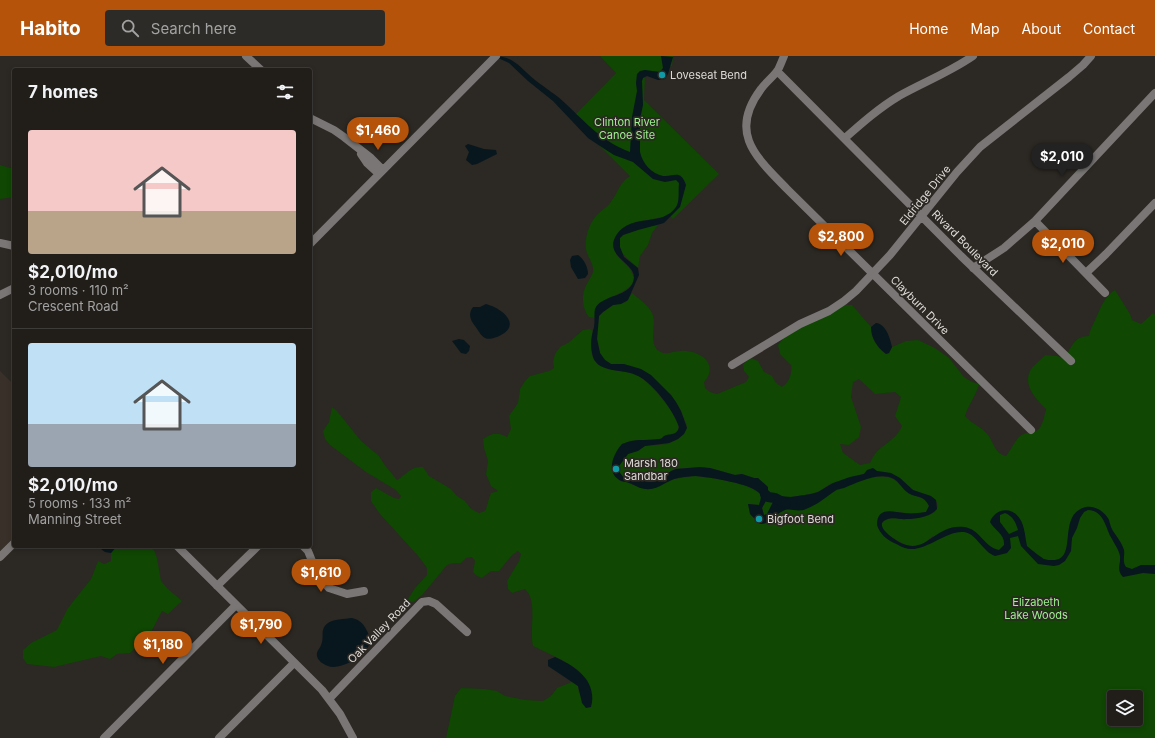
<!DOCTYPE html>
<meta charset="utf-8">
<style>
body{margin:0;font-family:Inter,sans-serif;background:#2d2b27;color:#f1f3f6;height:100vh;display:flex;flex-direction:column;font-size:15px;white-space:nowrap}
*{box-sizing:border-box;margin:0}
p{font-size:13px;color:#a2a2a2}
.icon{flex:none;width:22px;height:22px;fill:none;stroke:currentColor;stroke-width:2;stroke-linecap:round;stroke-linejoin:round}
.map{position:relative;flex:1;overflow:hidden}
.side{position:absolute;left:12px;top:12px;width:300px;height:480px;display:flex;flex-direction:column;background:#211e1a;border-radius:4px;box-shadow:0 2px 6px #0003,0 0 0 1px #3e3c39}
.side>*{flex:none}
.controls{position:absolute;left:1107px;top:634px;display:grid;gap:8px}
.controls a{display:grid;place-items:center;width:36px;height:36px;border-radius:4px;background:#211e1a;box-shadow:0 2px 6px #0003,0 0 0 1px #3e3c39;font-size:20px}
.price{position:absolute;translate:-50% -34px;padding:0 9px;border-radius:14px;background:#b45309;color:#fff;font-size:13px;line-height:26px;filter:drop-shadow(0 1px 2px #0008)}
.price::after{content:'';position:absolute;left:50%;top:24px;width:12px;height:9px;margin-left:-6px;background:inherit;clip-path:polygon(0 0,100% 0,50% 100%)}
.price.active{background:#222;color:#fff}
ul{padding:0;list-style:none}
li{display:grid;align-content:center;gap:8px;height:212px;padding:0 16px}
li+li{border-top:1px solid #3e3c39}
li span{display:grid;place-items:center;height:124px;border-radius:4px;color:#555}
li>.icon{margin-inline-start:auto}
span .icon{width:72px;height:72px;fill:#fffc;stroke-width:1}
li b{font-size:17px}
h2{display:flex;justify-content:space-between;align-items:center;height:48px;padding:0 16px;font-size:17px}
header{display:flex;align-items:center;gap:24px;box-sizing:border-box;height:56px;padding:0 20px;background:#b45309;color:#fff}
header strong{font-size:19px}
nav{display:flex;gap:22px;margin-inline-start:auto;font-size:14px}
.search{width:280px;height:36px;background:#2d2b27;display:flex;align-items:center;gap:10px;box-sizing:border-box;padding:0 14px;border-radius:4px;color:#a2a2a2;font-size:15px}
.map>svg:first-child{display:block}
.built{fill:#393129}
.green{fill:#0f4703;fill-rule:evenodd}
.water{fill:#07171d;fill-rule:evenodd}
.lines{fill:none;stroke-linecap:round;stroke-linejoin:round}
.river{stroke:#07171d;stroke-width:10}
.minor{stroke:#7a7676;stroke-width:8}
.culture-dot{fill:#0f9aa8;stroke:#2c2823;stroke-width:1.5}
.labels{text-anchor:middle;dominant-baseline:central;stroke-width:3.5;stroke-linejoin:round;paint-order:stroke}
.poi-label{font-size:11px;fill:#dedbd8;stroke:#2c2823;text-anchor:start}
.park-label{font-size:11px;fill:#9cf28e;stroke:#2c2823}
.street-label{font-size:11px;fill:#dedbd8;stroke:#2c2823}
</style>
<header>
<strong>Habito</strong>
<div class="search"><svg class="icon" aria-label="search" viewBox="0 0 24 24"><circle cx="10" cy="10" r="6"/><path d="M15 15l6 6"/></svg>Search here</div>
<nav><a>Home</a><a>Map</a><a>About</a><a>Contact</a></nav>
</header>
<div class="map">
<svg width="1155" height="682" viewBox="0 0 1155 682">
<rect width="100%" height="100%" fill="#2c2823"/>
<!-- built -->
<path class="built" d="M0,315L14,329V481L0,495Z"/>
<!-- green -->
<path class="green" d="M600,0H673L672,10L663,12L660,16L652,15L645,18L644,44L719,118L673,163L668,158L664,161L636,166L622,174L616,198C621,205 629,209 632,217C642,236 601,240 596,252C594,255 595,259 595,262L589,261C583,254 581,241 585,232C587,226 591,222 593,216C594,207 587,201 586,193C584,182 590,164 599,157C603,153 609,150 612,144C618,136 620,126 630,120L572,62L616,17Z
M0,109L14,113V141L0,143Z
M658,169L652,177L648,189L640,200L638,212C629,203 616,197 620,182C629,173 646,171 658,169Z
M1115,234L1130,258L1132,264L1141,268L1153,257L1155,259V682H446L455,640L461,632L485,633L497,635L505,640L525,644L543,645L551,640L557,632L572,626L578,630L579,637L588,625L578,614L562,604L533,590C529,574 538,544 525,533L512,537L508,533L507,525L519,505L521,498L518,495L512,499L499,515H491L482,522L477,520L473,516L475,505L472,501L466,502L461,507H453L447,509L423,538L415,545L410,547L408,543L415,532L427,519V512L419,501L380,458L371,445V436L376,432L394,442L399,443L401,440L396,434L366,416L330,389L325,383L323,375L329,366L332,351L337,355L361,385L379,400L384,408L397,424C407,418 410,410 423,411L429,420L451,433L457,440L465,445L471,453L479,457L485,455C488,449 488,443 491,437L498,435L491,430L486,418L488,405L484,392L483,383C492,377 498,376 507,381L511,373L509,360L518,347L520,333L525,325L530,320L549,315L554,312L553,306L555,298L560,291L568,287L583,274L590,273L593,275C591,285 589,296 595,305C604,317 625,313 637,319C648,324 683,363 678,374C676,379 665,380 660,383L629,385L614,419L622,426H628L633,429L653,432L674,423L694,420L712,422L742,428L753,433L760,437L761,443L759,449L749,448L751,459L760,468L770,465L779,456L840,430L843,432C856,426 879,416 893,423C899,426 903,434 909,437C918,442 925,440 929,450L926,456L915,458L897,456L880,461L877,467L882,471V467C888,460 896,463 905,463C912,463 932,461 936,454C942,443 927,439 920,437C906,433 901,419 884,416C869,413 853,422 839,426C836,427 833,427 830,428C825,431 820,436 814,437C807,439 798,440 790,441C784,441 780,440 775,442L767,458L764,459L762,452L768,441L758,422H754L742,418L735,419L710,412H684L676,413L671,415L658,425L650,426L624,422L620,417L619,410L628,398L645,390L667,388L678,383L687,370L681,355L671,339L621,308H611L601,301L597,283L599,260L603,256L613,249L626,246L632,237C639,243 648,249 652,257C658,268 647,286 659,295C666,300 674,295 680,295C691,294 706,299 709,309C711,316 709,320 704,326L705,332L710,336L717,338L746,326L749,321L744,315L743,308L751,302L758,305L764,316L772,320L776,327L782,331C790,325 792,318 791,309L780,298L778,289C790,271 824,259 844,249H852L871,271C871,282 877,291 886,298L889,297L892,291L906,285L918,284L935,292L949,302L964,321L972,326L979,328C976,340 968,349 965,360C972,368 982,371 988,379C994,387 995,398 1006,400C1011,394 1014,386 1019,381C1024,376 1030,377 1034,376C1043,373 1044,360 1046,353C1036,343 1023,330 1030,315C1033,309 1041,304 1045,299L1057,300L1064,302C1072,292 1073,280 1089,280C1090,273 1093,269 1096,262C1101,251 1104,241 1115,234ZM859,323L875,338L895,336L901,341L895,360L902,370C895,385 884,387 875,398C873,401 871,404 870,407L860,409L843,397L840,388L849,389L859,381L861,371L851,341L853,326ZM933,480L935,485C915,492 908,499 893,482C901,487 913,494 923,488C926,486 929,483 933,480ZM1114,641H1136V663H1114Z
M117,490H146L154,494L157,502L161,525L168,533L182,545L168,558L162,555L151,576L130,597L117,598L110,603L101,600L54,611L27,608L23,602V594L31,587L57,574L68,552L91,523L98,505L104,508L111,505V497Z"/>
<!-- water -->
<path class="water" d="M494,0C514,0 520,12 535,24C545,32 557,39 566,48C586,67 603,86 630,96L632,61L637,35L636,27L637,18L640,15L645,14L660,16L663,12L661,0L673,1L668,18L665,23L658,24L647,20L643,22L642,25L643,49L640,63V96C642,107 652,118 663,120C675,121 680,113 686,129L680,151L664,167L638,174L623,179L620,182V191L624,201L638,212L639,219L628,244L621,248L613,249L603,256L599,260L597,283L600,297L605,304L611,308H624L641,313L651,319L671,339L676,346L681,355L687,372L684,378L678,383L669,387L645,390L638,395L628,398L619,410L620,417L624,422L650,426L658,425L671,415L676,413L700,411L710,412L735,419L742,418L754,422H758L768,431V441L762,452L764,459L767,458L775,442L779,440L791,441L811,438L818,436L833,427L850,421L864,418L867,414L873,412L877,415L891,417L900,422L913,434L931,440L936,444L937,453C930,461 916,463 907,463C898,464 889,459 882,467C881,472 885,475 889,479C925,509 931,467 964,471C980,473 984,491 999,494L1004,489C1005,478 995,475 990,466C995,452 1012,450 1020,463C1025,471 1025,481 1027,490C1029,492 1042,502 1044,503C1047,504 1050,504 1053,504C1079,504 1056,458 1086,451C1095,449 1105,456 1109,464C1110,468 1111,472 1113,475C1117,481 1122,487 1124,494C1125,500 1122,506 1126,511L1132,513L1141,509H1155V518L1143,517L1123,521C1116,514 1121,508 1120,500C1119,494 1115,489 1112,483C1105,472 1105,455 1088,454L1084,456L1080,462L1077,472L1072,482L1071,495L1065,505L1059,509L1054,510L1038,508L1021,490L1018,480L1010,482L1011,492L1007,497L995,500C983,496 976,477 964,476C945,474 924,498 905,492C901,491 897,488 894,487C886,483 880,478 877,469C877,450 893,456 904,457C911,458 919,457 926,456L929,450C923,437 915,443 907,436C902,432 899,426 894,423C879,415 857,427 844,432C841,433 837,433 835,435C826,441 817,449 806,453C797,457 790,451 783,455C774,459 771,468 760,468L750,458L748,448L759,449C760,445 762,442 760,438C754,428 708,421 696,420C690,420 684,421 678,422C667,424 657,435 646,433C640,433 635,429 629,427C625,425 621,426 618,423C606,414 614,397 622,388C635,382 646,385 659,383C664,382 661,382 664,380C671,377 677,380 679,371C674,355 653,327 638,320C624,312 599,318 593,301C590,290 591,281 594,271C595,265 594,258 595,253C601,238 632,242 634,222C635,206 602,200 617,178C632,157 663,171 676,151C680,145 678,135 679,127L676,124L665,126L653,123L633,106L614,99L600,90L588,82L553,45L528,25L509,7ZM1005,457C1013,460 1016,467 1018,474L1009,478L1000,466V459Z
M468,88L484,93L496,94L497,98L477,108L472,109L466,104L469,96L465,90Z
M578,199C584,203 588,211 588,218L585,222L578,223L571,211L570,204L572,200Z
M486,248C504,253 523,270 497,281C493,282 489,284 485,282C481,280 478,274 475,270C470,264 468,258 473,251H480Z
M876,267C886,268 890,282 892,291L889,297L886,298C877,291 871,282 871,271Z
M459,283L464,284L470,290L469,295L466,298L461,297L452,285Z
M97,490H117L111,497L105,496Z
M352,562C359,564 362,566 366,573C367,575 370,580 370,584C371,598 340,615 328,610C323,608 318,605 317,600C316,595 320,593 321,589C325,580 319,574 328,567C333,563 345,563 352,562Z
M555,601C575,610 598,625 591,651L586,652L582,647L578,630L548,610V604Z"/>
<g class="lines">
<!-- river -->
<path class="river" d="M765,438L768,441L775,442L786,448"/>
<!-- minor -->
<path class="minor" d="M246,0L261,14
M784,0C782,5 780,10 778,14C773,21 766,26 761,33C728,77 756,101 787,133L1031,374
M777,15L961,200L1071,305
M310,62L334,74L344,81L371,102L383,114
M845,82C862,67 879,52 899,40C924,26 950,16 973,0
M361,98L367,107L379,118
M1035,165L1105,237
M0,187L14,190
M310,188L496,0
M973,212L1004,192L1035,165L1155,37
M1086,217L1106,198L1155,147
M0,239L14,232
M732,309L800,268L829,255L844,245L856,235L890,199L957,116L980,91L1069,21L1083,9L1091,0
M177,490L322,634L340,658L353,682
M303,490L308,495L314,510L322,524L329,532L347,538L364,535
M0,501L14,487
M217,530L258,490
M329,643L422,546L429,545L436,548L467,576
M104,682L236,549
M219,682L294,607"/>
</g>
<!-- markers -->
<g class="culture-dot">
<circle cx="662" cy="19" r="4"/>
<circle cx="616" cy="413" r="4"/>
<circle cx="759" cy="463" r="4"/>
</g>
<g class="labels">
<!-- poi labels -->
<g class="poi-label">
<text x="670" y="19">Loveseat Bend</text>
<text x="624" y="407">Marsh 180<tspan x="624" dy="13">Sandbar</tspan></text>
<text x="767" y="463">Bigfoot Bend</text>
</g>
<!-- park labels -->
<g class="park-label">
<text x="627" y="66">Clinton River<tspan x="627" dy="13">Canoe Site</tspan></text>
<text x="1036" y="546">Elizabeth<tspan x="1036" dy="13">Lake Woods</tspan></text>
</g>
<!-- street labels -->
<g class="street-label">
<text transform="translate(925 139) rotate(-51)">Eldridge Drive</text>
<text transform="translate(965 187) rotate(45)">Rivard Boulevard</text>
<text transform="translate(920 249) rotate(45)">Clayburn Drive</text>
<text transform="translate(379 575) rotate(-46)">Oak Valley Road</text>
</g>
</g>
</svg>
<div class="controls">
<a><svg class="icon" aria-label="layers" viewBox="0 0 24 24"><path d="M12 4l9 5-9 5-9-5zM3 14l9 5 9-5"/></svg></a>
</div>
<b class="price" style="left:378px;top:95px">$1,460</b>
<b class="price active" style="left:1062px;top:121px">$2,010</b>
<b class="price" style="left:841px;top:201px">$2,800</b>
<b class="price" style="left:1063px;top:208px">$2,010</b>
<b class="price" style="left:321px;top:537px">$1,610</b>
<b class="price" style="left:261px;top:589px">$1,790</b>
<b class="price" style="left:163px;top:609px">$1,180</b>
<section class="side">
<h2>7 homes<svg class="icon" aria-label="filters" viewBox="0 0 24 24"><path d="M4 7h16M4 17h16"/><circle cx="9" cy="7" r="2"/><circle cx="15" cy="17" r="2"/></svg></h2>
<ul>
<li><span style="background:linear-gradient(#f6c9c9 65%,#b9a48a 0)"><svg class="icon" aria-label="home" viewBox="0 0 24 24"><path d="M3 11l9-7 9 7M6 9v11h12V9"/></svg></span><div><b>$2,010/mo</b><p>3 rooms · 110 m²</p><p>Crescent Road</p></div></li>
<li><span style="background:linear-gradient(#bfe0f5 65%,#9aa5b1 0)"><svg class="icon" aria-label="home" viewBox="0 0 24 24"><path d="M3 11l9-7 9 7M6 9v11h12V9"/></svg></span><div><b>$2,010/mo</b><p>5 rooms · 133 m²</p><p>Manning Street</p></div></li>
</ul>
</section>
</div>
